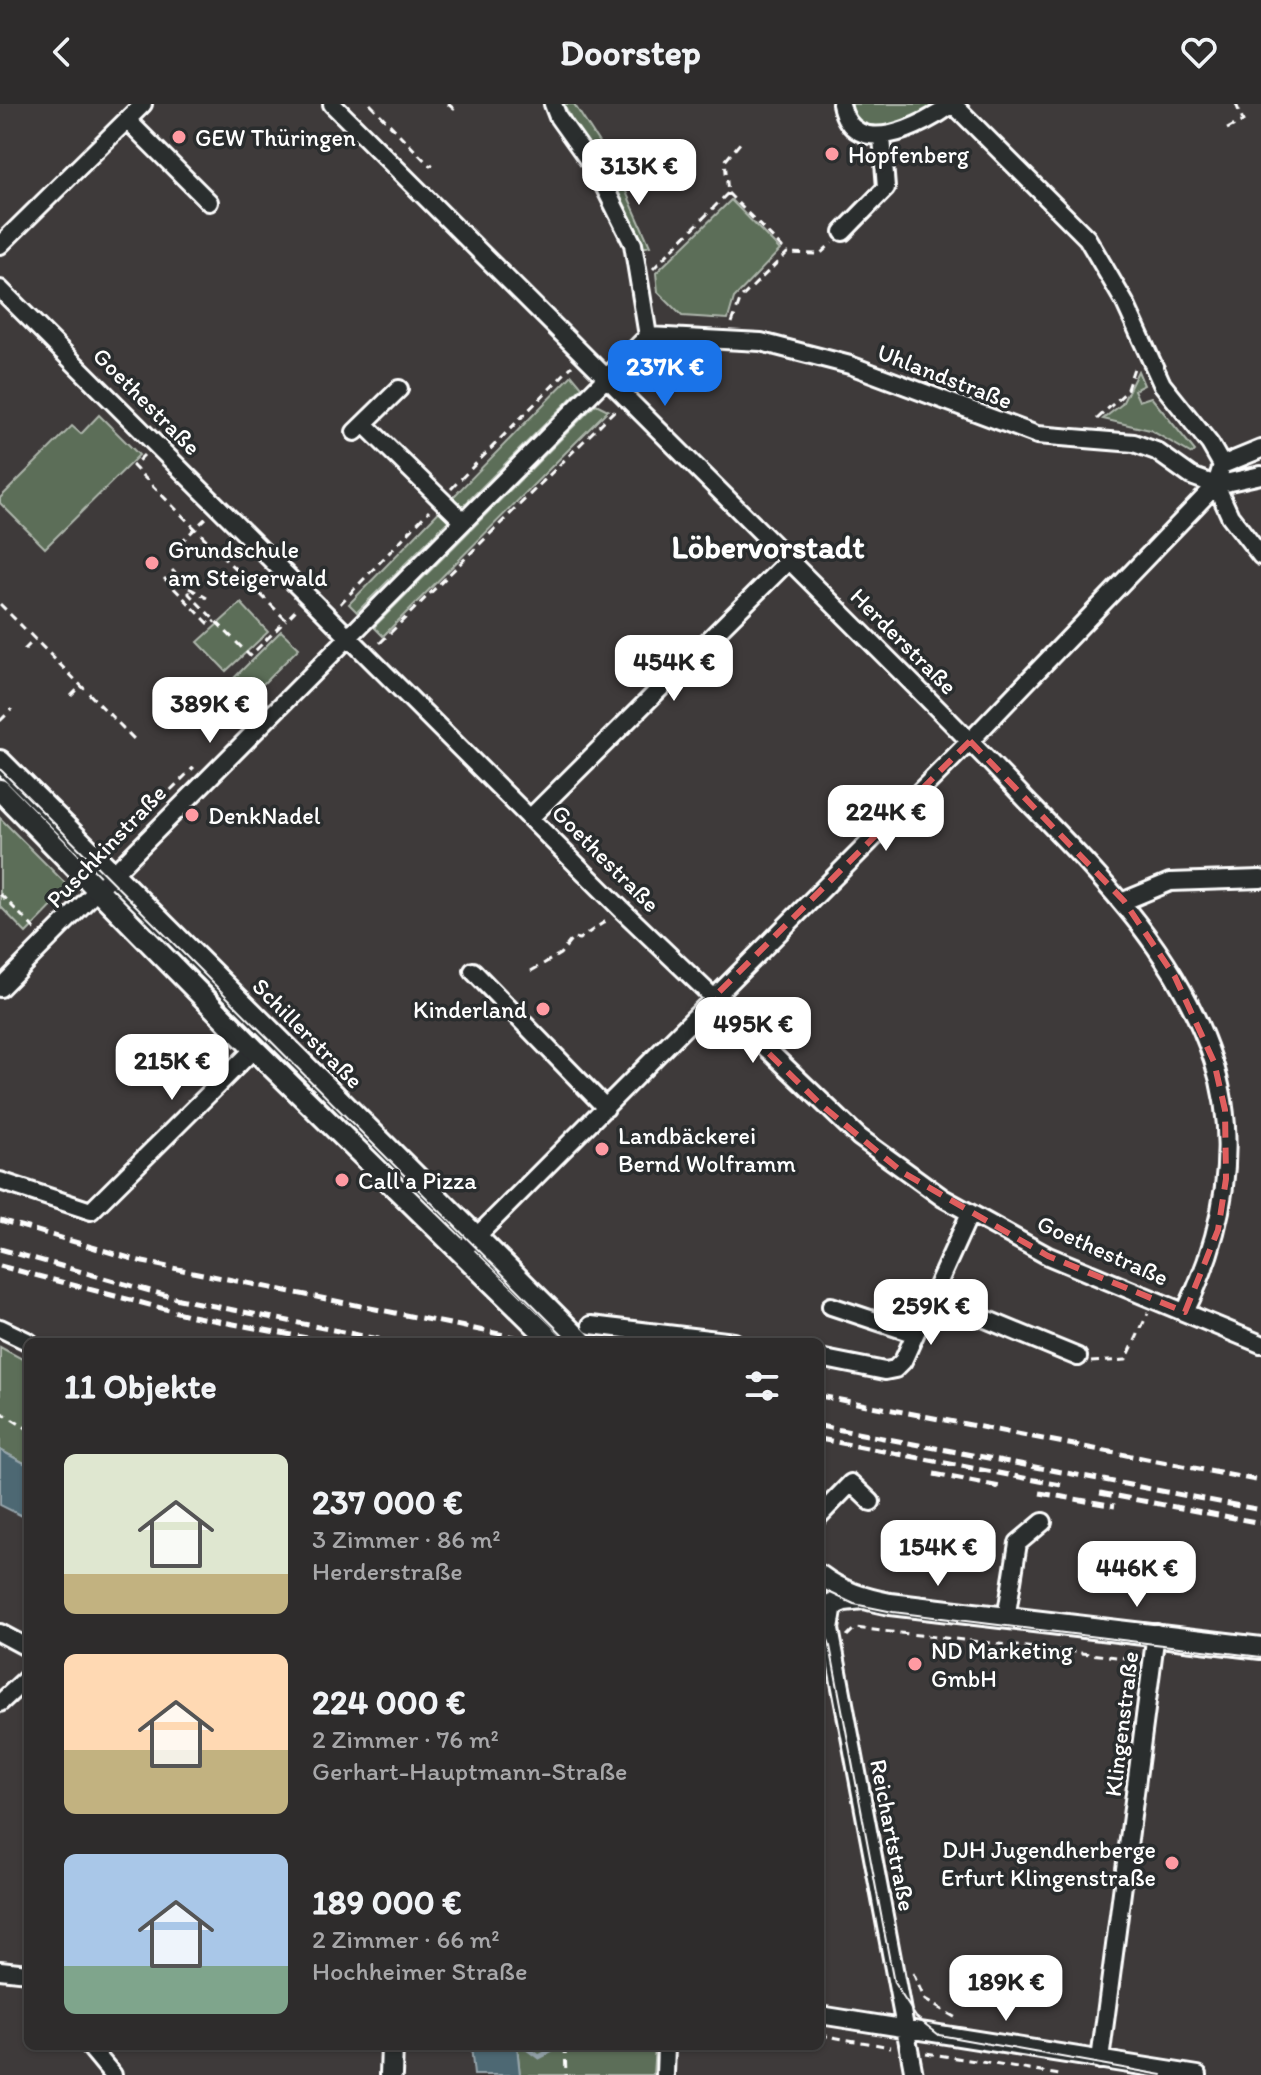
<!DOCTYPE html>
<html lang="de">
<meta charset="utf-8">
<style>
body{margin:0;font-family:Itim,sans-serif;background:#3a3838;color:#f1f3f6;height:100vh;display:flex;flex-direction:column;font-size:30px;white-space:nowrap}
*{box-sizing:border-box;margin:0}
p{font-size:26px;color:#a7a7a9}
.icon{flex:none;width:44px;height:44px;fill:none;stroke:currentColor;stroke-width:2;stroke-linecap:round;stroke-linejoin:round}
.map{position:relative;flex:1;overflow:hidden}
.side{position:absolute;left:24px;top:1234px;width:800px;height:712px;display:flex;flex-direction:column;background:#2e2c2c;border-radius:12px;box-shadow:0 2px 6px #0004,0 0 0 2px #494848}
.side>*{flex:none}
.price{position:absolute;translate:-50% -68px;padding:0 18px;border-radius:16px;background:#fff;color:#222;font-size:26px;line-height:52px;filter:drop-shadow(0 2px 4px #0008)}
.price::after{content:'';position:absolute;left:50%;top:48px;width:24px;height:18px;margin-left:-12px;background:inherit;clip-path:polygon(0 0,100% 0,50% 100%)}
.price.active{background:#1a73e8;color:#fff}
ul{padding:0;list-style:none}
li{display:flex;align-items:center;gap:24px;height:200px;padding:0 40px}
li span{display:grid;place-items:center;flex:none;width:224px;height:160px;border-radius:12px;color:#555}
li>.icon{margin-inline-start:auto}
span .icon{width:96px;height:96px;fill:#fffc;stroke-width:1}
li b{font-size:34px}
h2{display:flex;justify-content:space-between;align-items:center;height:96px;padding:0 40px;font-size:34px}
header{display:flex;justify-content:space-between;align-items:center;height:104px;padding:0 40px;background:#2e2c2c;font-size:36px;font-weight:700}
.map>svg:first-child{display:block}
.green{fill:#5c6e58;stroke:#aeb6ac;stroke-width:2}
.water{fill:#4e6873;stroke:#95a4ab;stroke-width:2}
.lines{fill:none;stroke-linecap:round;stroke-linejoin:round}
.stream{stroke:#95a4ab;stroke-width:5}
.minor-casing{stroke:#fff;stroke-width:22}
.major-casing{stroke:#fff;stroke-width:26}
.path{stroke:#fff;stroke-width:3;stroke-dasharray:8 6;stroke-linecap:butt}
.minor{stroke:#2a2d2e;stroke-width:16}
.major{stroke:#2a2d2e;stroke-width:20}
.tram{stroke:#fff;stroke-width:2}
.rail{stroke:#fff;stroke-width:5;stroke-dasharray:12 6;stroke-linecap:butt}
.marked{fill:none;stroke:#e05e5e;stroke-width:6;stroke-dasharray:16 10;stroke-linejoin:round}
.poi-dot{fill:#ff9aa2;stroke:#2a2d2e;stroke-width:3}
.labels{text-anchor:middle;dominant-baseline:central;stroke-width:7;stroke-linejoin:round;paint-order:stroke}
.poi-label{font-size:24px;fill:#fff;stroke:#2a2d2e;text-anchor:start}
.street-label{font-size:24px;fill:#fff;stroke:#2a2d2e}
.district-label{font-size:32px;font-weight:bold;fill:#fff;stroke:#2a2d2e}
</style>
<header><svg class="icon" aria-label="back" viewBox="0 0 24 24"><path d="M15 5l-7 7 7 7"/></svg>Doorstep<svg class="icon" aria-label="heart" viewBox="0 0 24 24"><path d="M12 20l-8-8c-3-5 5-10 8-4 3-6 11-1 8 4z"/></svg></header>
<div class="map">
<svg width="1261" height="1971" viewBox="0 0 1261 1971">
<rect width="100%" height="100%" fill="#3e3a3a"/>
<filter id="ink" filterUnits="userSpaceOnUse"><feTurbulence type="fractalNoise" baseFrequency=".0125" numOctaves="2"/><feDisplacementMap in="SourceGraphic" scale="16" xChannelSelector="R" yChannelSelector="G"/><feConvolveMatrix kernelMatrix="1 2 1 2 8 2 1 2 1" color-interpolation-filters="sRGB"/></filter>
<g filter="url(#ink)">
<!-- green -->
<path class="green" d="M564,0H574L616,65L650,142L642,144L608,69L576,24Z
M846,0H929L934,5L881,27L858,19Z
M731,96L780,146L734,194L728,215L682,212L658,188L656,169Z
M1138,267L1144,281L1134,286L1139,297L1151,293L1195,347L1192,350L1150,326L1103,315L1122,300Z
M572,271L582,283L357,508L349,500Z
M596,300L608,306L383,532L374,523Z
M99,311L139,351L45,444L0,399V394L72,322L81,330Z
M241,499L268,528L226,567L198,538Z
M281,527L299,544L234,609L217,591Z
M0,714L70,784L26,829L0,802Z
M0,1243L28,1258V1361L0,1346Z
M517,1942H655L653,1971H520Z"/>
<!-- water -->
<path class="water" d="M0,1346L28,1361V1415L0,1401Z
M471,1942H517L520,1971H474Z"/>
<g class="lines">
<!-- stream -->
<path class="stream" d="M524,1942L539,1953L560,1942"/>
<!-- minor casing -->
<g class="minor-casing">
<path id="minor" d="M332,0C501,169 670,338 839,506C902,569 966,632 1027,697C1103,775 1178,850 1213,956C1241,1040 1223,1131 1185,1208
M553,0L558,13L597,68L633,140L648,232
M841,0C853,59 924,21 953,0
M953,0L1087,134L1125,199L1162,280L1210,340L1222,361L1216,381L1230,412L1261,452
M127,16L209,98
M843,128L886,84L882,33
M0,141L143,0
M0,185L622,806L859,1033L943,1094L1048,1152L1261,1240
M648,232L761,238L850,261L1037,331L1134,339L1156,347L1191,372L1216,381
M364,320L463,417
M355,328L399,285
M1222,361L1261,345
M1216,381L1261,371
M531,713L789,456
M1124,797L1170,778L1261,775
M473,867L606,1004
M0,884L648,232
M0,1077L91,1107L254,945
M468,1141L970,637L1216,381
M932,1193L1078,1253
M831,1202L915,1230
M591,1221L734,1238
M0,1224L29,1238
M820,1254L885,1267L895,1265L903,1257L970,1109
M820,1411L851,1379L871,1398
M834,1500L830,1525L914,1971
M1006,1515L1018,1439L1043,1418
M0,1529L28,1544
M0,1599L28,1573
M0,1866L28,1869
M820,1911L1198,1971
M89,1942L113,1971
M1100,1956L1156,1529
M665,1971L666,1942"/>
</g>
<!-- major casing -->
<g class="major-casing">
<path id="major" d="M0,657L582,1238
M0,686L254,945L553,1238
M820,1472C841,1488 864,1495 890,1500L1261,1544
M820,1506L844,1496L863,1494
M391,1971L392,1942"/>
</g>
<!-- path -->
<path class="path" d="M370,0L430,62L433,60
M448,0L454,5L457,0
M1227,25L1243,17L1236,0
M728,89L787,149
M653,165L728,89L725,57L741,38
M732,219L741,194L787,149L820,150L832,139
M1097,315L1126,288L1135,261
M144,351L133,362L286,516L297,505
M451,385L572,262
M180,439L206,414
M172,466L189,484V490L250,552L286,516
M164,474L210,521L215,517
M189,484L207,494
M0,500L135,636
M340,500L429,407
M380,539L616,305
M24,546L35,535
M71,592L81,582
M0,617L12,605
M111,745L194,663
M0,790L37,827
M531,867L560,850L573,834L579,835L609,815
M1091,1258L1126,1256L1148,1209
M0,1308L28,1325
M847,1532L855,1524L1135,1555
M913,1869L925,1896L958,1915
M820,1931L891,1943
M565,1942L566,1971
M926,1949L1060,1971"/>
<!-- minor -->
<use href="#minor" class="minor"/>
<!-- major -->
<use href="#major" class="major"/>
<!-- tram -->
<path class="tram" d="M0,665L570,1238
M820,1484L854,1500L893,1508L1261,1553
M820,1515L830,1542L894,1879L916,1913L939,1931L1162,1971"/>
<!-- rail -->
<path class="rail" d="M0,1116L143,1158L539,1238
M0,1145L179,1195L393,1238
M0,1162L192,1212L328,1238
M820,1292L1261,1377
M820,1322L1261,1406
M820,1335L1061,1381
M934,1370L1000,1383
M1040,1389L1115,1402
M1100,1389L1261,1419"/>
</g>
</g>
<!-- marked area -->
<path class="marked" d="M970,637L1124,797L1175,873L1214,958L1225,1006L1226,1075L1218,1126L1185,1208L1048,1152L902,1068L819,999L713,894Z"/>
<!-- markers -->
<g class="poi-dot">
<circle cx="179" cy="33" r="8"/>
<circle cx="832" cy="50" r="8"/>
<circle cx="152" cy="459" r="8"/>
<circle cx="192" cy="711" r="8"/>
<circle cx="543" cy="905" r="8"/>
<circle cx="602" cy="1045" r="8"/>
<circle cx="342" cy="1076" r="8"/>
<circle cx="915" cy="1560" r="8"/>
<circle cx="1172" cy="1759" r="8"/>
</g>
<g class="labels">
<!-- poi labels -->
<g class="poi-label">
<text x="195" y="33">GEW Thüringen</text>
<text x="848" y="50">Hopfenberg</text>
<text x="168" y="445">Grundschule<tspan x="168" dy="28">am Steigerwald</tspan></text>
<text x="208" y="711">DenkNadel</text>
<text x="527" y="905" text-anchor="end">Kinderland</text>
<text x="618" y="1031">Landbäckerei<tspan x="618" dy="28">Bernd Wolframm</tspan></text>
<text x="358" y="1076">Call a Pizza</text>
<text x="931" y="1546">ND Marketing<tspan x="931" dy="28">GmbH</tspan></text>
<text x="1156" y="1745" text-anchor="end">DJH Jugendherberge<tspan x="1156" dy="28">Erfurt Klingenstraße</tspan></text>
</g>
<!-- street labels -->
<g class="street-label">
<text transform="translate(945 272) rotate(21)">Uhlandstraße</text>
<text transform="translate(147 297) rotate(45)">Goethestraße</text>
<text transform="translate(904 537) rotate(45)">Herderstraße</text>
<text transform="translate(106 742) rotate(-46)">Puschkinstraße</text>
<text transform="translate(606 754) rotate(45)">Goethestraße</text>
<text transform="translate(308 929) rotate(45)">Schillerstraße</text>
<text transform="translate(1103 1146) rotate(24)">Goethestraße</text>
<text transform="translate(1121 1620) rotate(-83)">Klingenstraße</text>
<text transform="translate(893 1731) rotate(79)">Reichartstraße</text>
</g>
<!-- district labels -->
<g class="district-label">
<text x="768" y="443">Löbervorstadt</text>
</g>
</g>
</svg>
<b class="price" style="left:639px;top:103px">313K €</b>
<b class="price active" style="left:665px;top:304px">237K €</b>
<b class="price" style="left:674px;top:599px">454K €</b>
<b class="price" style="left:210px;top:641px">389K €</b>
<b class="price" style="left:886px;top:749px">224K €</b>
<b class="price" style="left:753px;top:961px">495K €</b>
<b class="price" style="left:172px;top:998px">215K €</b>
<b class="price" style="left:931px;top:1243px">259K €</b>
<b class="price" style="left:938px;top:1484px">154K €</b>
<b class="price" style="left:1137px;top:1505px">446K €</b>
<b class="price" style="left:1006px;top:1919px">189K €</b>
<section class="side">
<h2>11 Objekte<svg class="icon" aria-label="filters" viewBox="0 0 24 24"><path d="M4 7h16M4 17h16"/><circle cx="9" cy="7" r="2"/><circle cx="15" cy="17" r="2"/></svg></h2>
<ul>
<li><span style="background:linear-gradient(#dfe7d0 75%,#c2b280 0)"><svg class="icon" aria-label="home" viewBox="0 0 24 24"><path d="M3 11l9-7 9 7M6 9v11h12V9"/></svg></span><div><b>237 000 €</b><p>3 Zimmer · 86 m²</p><p>Herderstraße</p></div></li>
<li><span style="background:linear-gradient(#ffd9b3 60%,#c2b280 0)"><svg class="icon" aria-label="home" viewBox="0 0 24 24"><path d="M3 11l9-7 9 7M6 9v11h12V9"/></svg></span><div><b>224 000 €</b><p>2 Zimmer · 76 m²</p><p>Gerhart-Hauptmann-Straße</p></div></li>
<li><span style="background:linear-gradient(#a9c7e8 70%,#7fa58c 0)"><svg class="icon" aria-label="home" viewBox="0 0 24 24"><path d="M3 11l9-7 9 7M6 9v11h12V9"/></svg></span><div><b>189 000 €</b><p>2 Zimmer · 66 m²</p><p>Hochheimer Straße</p></div></li>
</ul>
</section>
</div>
